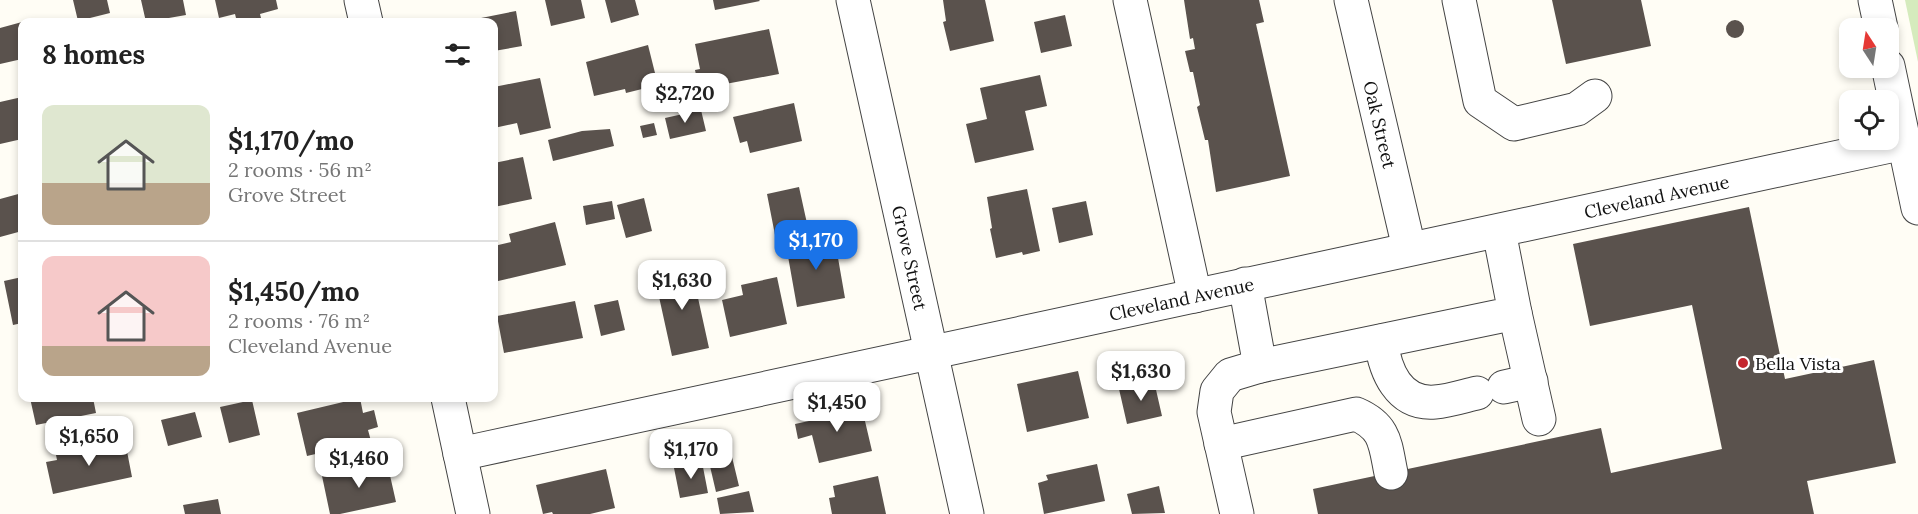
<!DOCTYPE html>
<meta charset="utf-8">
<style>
body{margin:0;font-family:Lora,serif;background:#f2f2f2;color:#222;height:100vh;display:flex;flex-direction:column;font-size:22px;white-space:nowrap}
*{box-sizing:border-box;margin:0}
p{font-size:20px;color:#767676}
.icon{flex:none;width:33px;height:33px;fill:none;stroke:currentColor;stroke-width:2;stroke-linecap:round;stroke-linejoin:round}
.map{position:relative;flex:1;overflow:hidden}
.sheet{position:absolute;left:18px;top:18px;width:480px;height:384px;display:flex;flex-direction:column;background:#fff;border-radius:12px;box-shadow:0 3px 9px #0003}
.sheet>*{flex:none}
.needle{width:39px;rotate:348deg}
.tools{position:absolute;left:1839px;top:18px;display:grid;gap:12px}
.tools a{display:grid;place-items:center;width:60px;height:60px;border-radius:12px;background:#fff;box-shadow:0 3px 9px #0003;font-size:30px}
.price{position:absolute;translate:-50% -51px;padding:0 14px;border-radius:12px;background:#fff;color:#222;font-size:20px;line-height:39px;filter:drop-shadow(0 2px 3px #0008)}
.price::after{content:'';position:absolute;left:50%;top:36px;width:18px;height:14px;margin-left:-9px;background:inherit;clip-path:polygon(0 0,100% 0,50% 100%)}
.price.selected{background:#1a73e8;color:#fff}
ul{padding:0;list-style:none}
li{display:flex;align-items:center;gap:18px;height:150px;padding:0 24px}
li+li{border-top:2px solid #e0e0e0}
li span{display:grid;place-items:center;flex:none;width:168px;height:120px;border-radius:12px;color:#555}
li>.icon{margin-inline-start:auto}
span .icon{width:72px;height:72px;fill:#fffc;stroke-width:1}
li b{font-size:26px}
h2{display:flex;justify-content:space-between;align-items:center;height:72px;padding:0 24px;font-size:26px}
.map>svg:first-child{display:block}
.green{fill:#d5ebbd}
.building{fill:#5a524d}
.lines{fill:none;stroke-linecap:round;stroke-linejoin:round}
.minor-casing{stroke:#444;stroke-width:35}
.minor{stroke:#fff;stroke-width:33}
.poi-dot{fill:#c4262e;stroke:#fff;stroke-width:2}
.labels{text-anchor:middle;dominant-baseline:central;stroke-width:6;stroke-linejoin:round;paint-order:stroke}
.street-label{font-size:18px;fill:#111;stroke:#fff}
.poi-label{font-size:18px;fill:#111;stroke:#fff;text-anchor:start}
</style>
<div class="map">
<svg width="1918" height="514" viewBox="0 0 1918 514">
<rect width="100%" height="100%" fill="#fffdf5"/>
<!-- green -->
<path class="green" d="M1905,0H1918V62Z"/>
<!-- building -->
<path class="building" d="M73,0H107L110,13L78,21Z
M141,0H183L186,15L146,22Z
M215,0H276L278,9L260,14L262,22H237L235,14L219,18Z
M545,0H581L585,18L551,26Z
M605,0H635L639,15L611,23Z
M713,0H759L760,1L715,10Z
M943,0H985L994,41L950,51L943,22L946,21Z
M1184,0H1259L1264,22L1256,24L1290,176L1216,192L1208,140H1205L1197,107L1200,105L1193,72H1190L1185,51L1195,49L1193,38L1190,39Z
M1552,0H1641L1651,46L1566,64Z
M516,11L522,46L494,51V22H461Z
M1065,15L1072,46L1041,53L1034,22Z
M1726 29a9 9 0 1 1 18 0a9 9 0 1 1-18 0Z
M22,22V59L0,64V28Z
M769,29L779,74L704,88V84L698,85L695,70L700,69L695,44Z
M648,45L658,85L626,93L625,89L594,96L586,62Z
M1040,75L1047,106L1025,111L1034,150L975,163L966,124L987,119L980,88Z
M540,78L551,128L520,135L517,123L494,128V87Z
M22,97V139L0,144V102Z
M794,103L802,141L750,153L747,141L740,143L733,117Z
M701,110L706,131L670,139L665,118Z
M654,123L657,135L643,138L640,126Z
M610,129L614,146L553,161L548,140L582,131Z
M523,157L532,199L494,207V163Z
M799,187L808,228L775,235L767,194Z
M1027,189L1040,251L1023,255L1022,252L996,258L990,229L992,228L987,197Z
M22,193V231L0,237V199Z
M644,198L652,231L626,238L617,205Z
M612,201L615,219L586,225L583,206Z
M1086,201L1093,235L1059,243L1052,208Z
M1749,207L1785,379L1874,360L1896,463L1807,481L1814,514H1318L1313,489L1601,428L1611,473L1722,449L1692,305L1590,326L1573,244Z
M555,222L566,265L494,282V246L511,242L509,234Z
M834,235L845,298L797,307L786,245Z
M691,266L709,348L672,356L654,274Z
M22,277V323L13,325L4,281Z
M777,277L787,324L730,337L722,300L743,295L741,285Z
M618,300L625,330L601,336L594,305Z
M575,301L583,338L504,353L497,316Z
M1078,371L1089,418L1027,432L1017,384Z
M1154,381L1162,416L1127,424L1119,389Z
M30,398H93L96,413L36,425Z
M360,398L363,413L374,410L378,427L368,430L371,441L307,456L297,413Z
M252,400L260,435L229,443L220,407Z
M861,404L872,451L819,463L812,435L798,439L795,424L809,421L808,417Z
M195,412L202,437L168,446L161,420Z
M125,441L132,477L53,494L46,462L57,460L56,455Z
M732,457L739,486L716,492L709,462Z
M387,462L396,502L340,514H330L322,476Z
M702,462L708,493L680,498L674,468Z
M1097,464L1105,501L1044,514L1038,483L1048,480L1046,475Z
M606,469L615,508L590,514H553L552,512L543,514L536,485Z
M878,476L886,514H832L829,498L835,497L833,486Z
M1159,486L1165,513L1132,514L1127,494Z
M749,491L754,512L720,514L717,498Z
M218,499L221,514H185L183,505Z"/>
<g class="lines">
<!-- minor casing -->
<g class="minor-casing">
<g id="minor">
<path d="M361,0L366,22"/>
<path id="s1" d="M853,0L967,514"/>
<path d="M1130,0L1195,296"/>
<path id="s2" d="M1351,0L1409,248"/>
<path d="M1459,0L1480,101L1514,124L1577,109L1595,96"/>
<path d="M1875,0L1881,28"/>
<path d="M1888,66L1918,208"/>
<path d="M1515,313L1539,419"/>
<path d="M1381,341C1385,370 1398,405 1435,402C1449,401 1464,396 1477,393"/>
<path d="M1260,366L1515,313L1499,231"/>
<path d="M1504,387L1531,381"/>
<path d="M448,398L473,514"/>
<path d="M1221,444L1356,414C1386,427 1385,444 1391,473"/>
<path id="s3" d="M460,454L1904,143"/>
<path d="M1237,514L1214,412L1217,391L1230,375L1260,366L1245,284"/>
</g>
</g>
<!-- minor -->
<use href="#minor" class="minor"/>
</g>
<!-- markers -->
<circle class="poi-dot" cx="1743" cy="363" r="6"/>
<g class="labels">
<!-- street labels -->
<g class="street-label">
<text stroke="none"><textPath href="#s2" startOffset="128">Oak Street</textPath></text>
<text stroke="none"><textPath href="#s3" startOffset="1224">Cleveland Avenue</textPath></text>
<text stroke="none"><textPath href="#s1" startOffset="264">Grove Street</textPath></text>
<text stroke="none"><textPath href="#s3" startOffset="738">Cleveland Avenue</textPath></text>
</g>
<!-- poi labels -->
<g class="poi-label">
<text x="1755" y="363">Bella Vista</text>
</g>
</g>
</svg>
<div class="tools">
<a><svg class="needle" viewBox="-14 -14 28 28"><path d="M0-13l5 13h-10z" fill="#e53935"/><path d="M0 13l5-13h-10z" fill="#767676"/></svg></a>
<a><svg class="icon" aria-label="locate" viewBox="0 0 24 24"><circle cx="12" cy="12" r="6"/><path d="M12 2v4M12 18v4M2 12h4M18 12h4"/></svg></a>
</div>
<b class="price" style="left:685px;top:124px">$2,720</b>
<b class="price selected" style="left:816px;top:271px">$1,170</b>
<b class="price" style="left:682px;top:311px">$1,630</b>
<b class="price" style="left:1141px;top:402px">$1,630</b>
<b class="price" style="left:837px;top:433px">$1,450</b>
<b class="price" style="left:89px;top:467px">$1,650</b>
<b class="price" style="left:691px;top:480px">$1,170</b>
<b class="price" style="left:359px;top:489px">$1,460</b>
<section class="sheet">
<h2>8 homes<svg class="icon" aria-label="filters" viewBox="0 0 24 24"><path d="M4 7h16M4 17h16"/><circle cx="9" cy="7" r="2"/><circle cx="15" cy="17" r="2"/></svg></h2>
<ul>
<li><span style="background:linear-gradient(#dfe7d0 65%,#b9a48a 0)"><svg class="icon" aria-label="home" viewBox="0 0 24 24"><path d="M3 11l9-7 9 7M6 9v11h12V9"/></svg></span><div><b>$1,170/mo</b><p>2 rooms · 56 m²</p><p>Grove Street</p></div></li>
<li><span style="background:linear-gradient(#f6c9c9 75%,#b9a48a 0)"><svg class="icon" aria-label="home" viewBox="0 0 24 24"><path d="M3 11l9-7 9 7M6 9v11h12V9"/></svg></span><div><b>$1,450/mo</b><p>2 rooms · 76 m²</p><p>Cleveland Avenue</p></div></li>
</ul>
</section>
</div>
